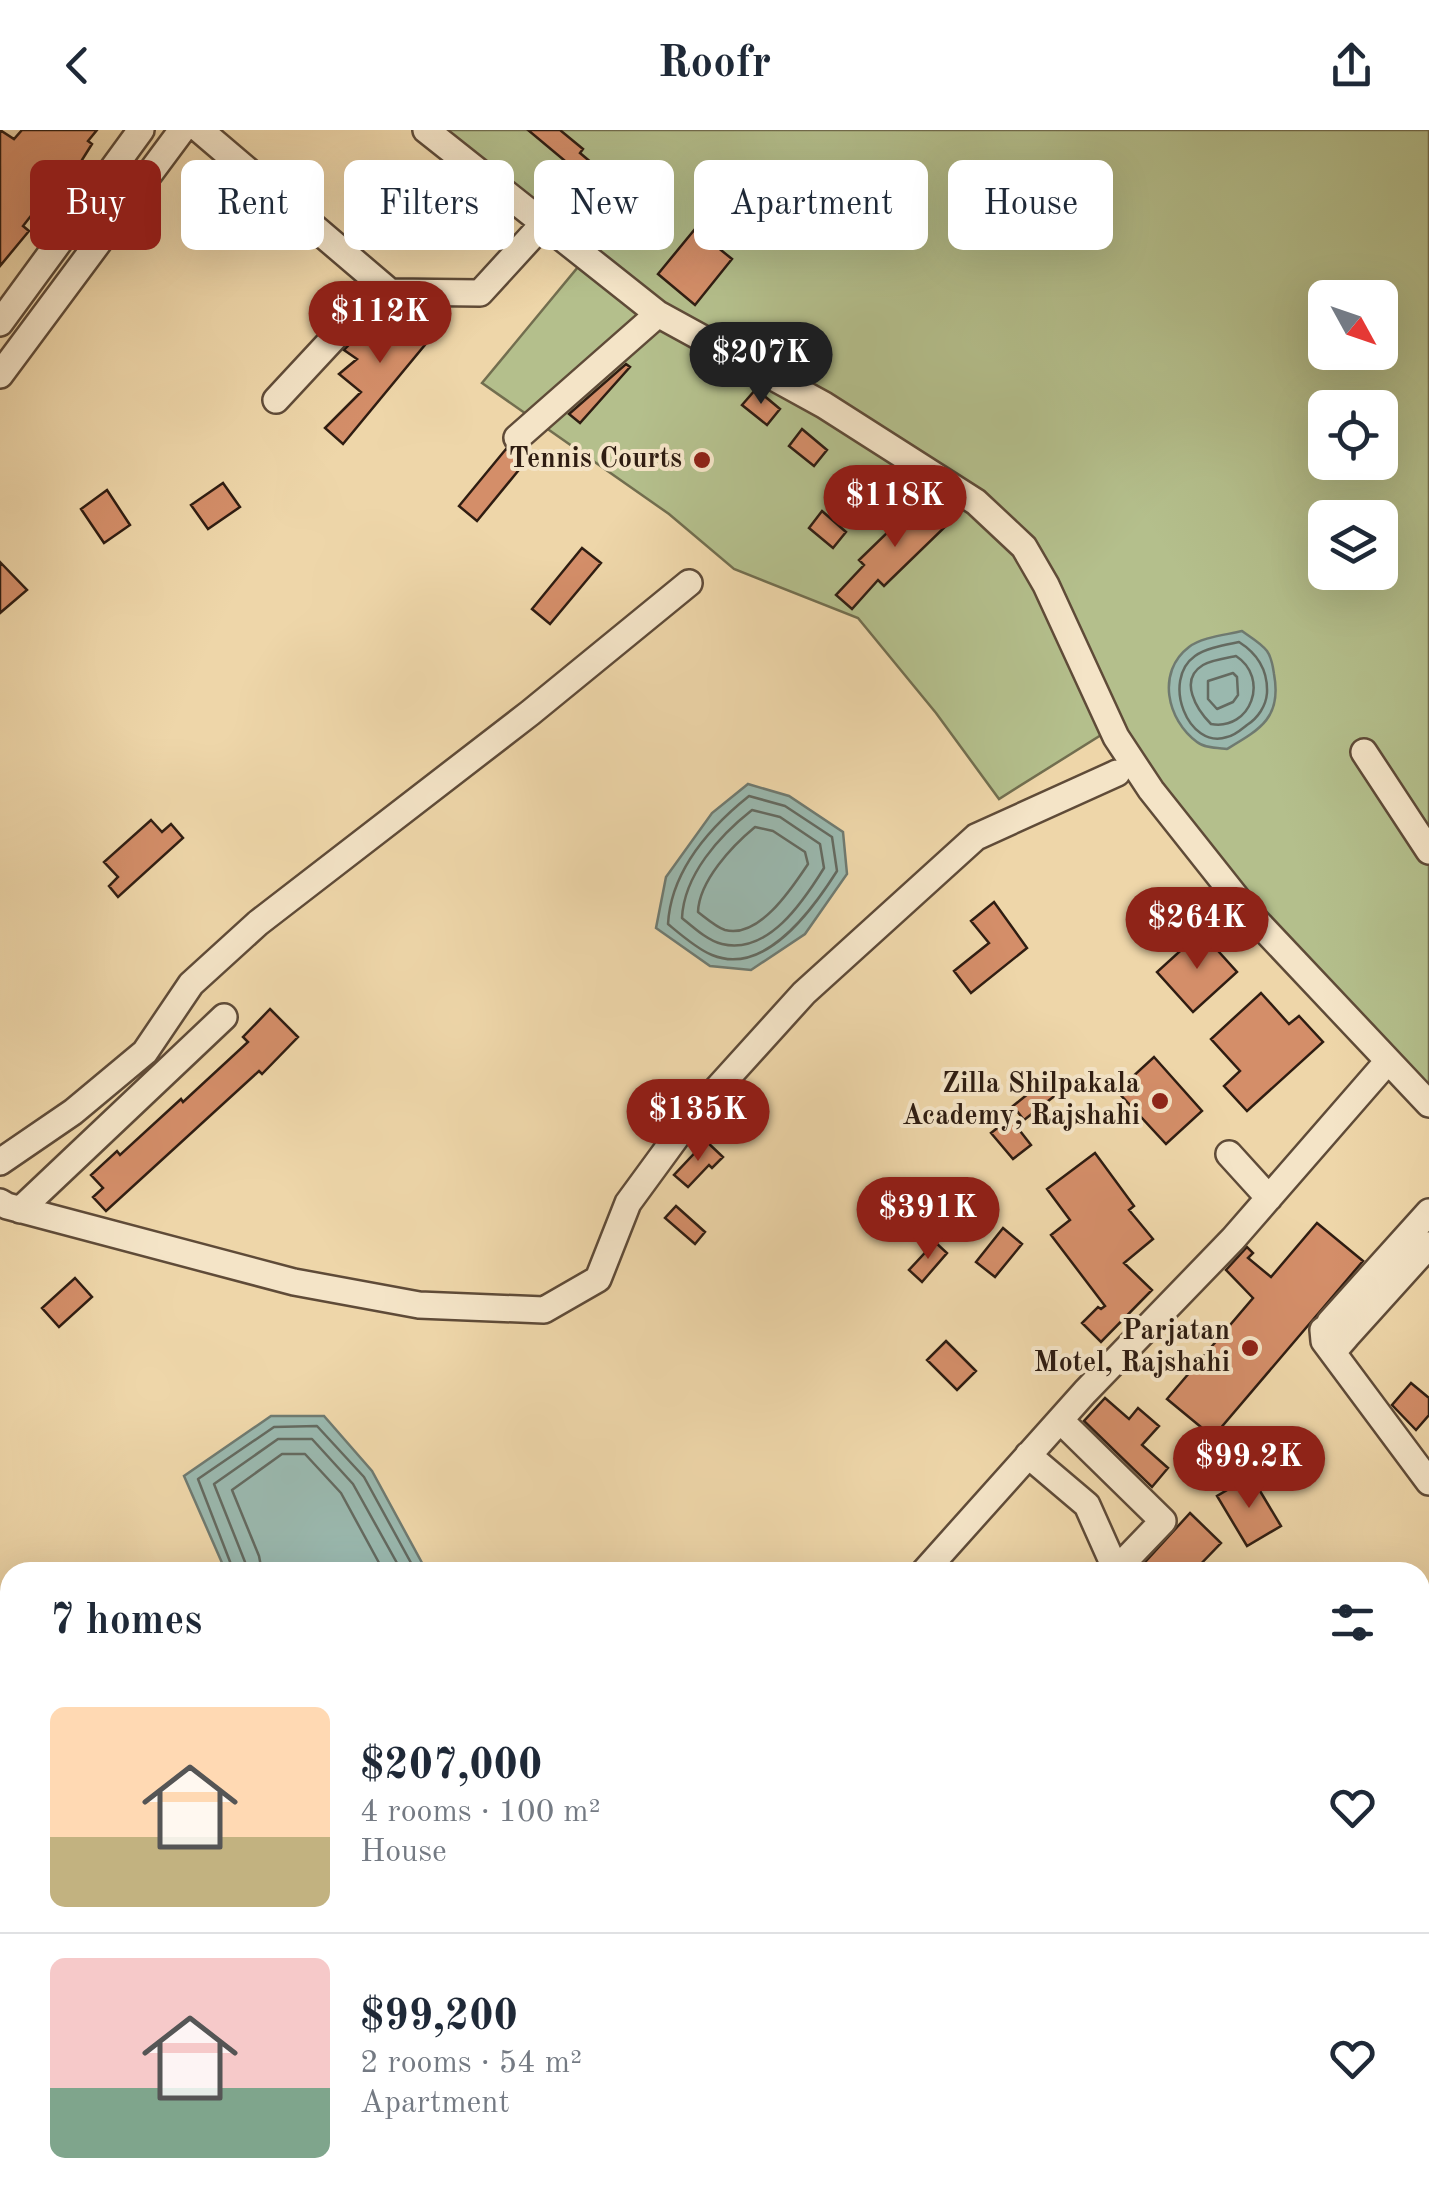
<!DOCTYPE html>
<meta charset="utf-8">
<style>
body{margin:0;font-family:"Old Standard TT",serif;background:#f2f2f3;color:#1f2937;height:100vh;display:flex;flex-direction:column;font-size:38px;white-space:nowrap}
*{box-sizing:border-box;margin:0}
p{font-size:32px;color:#747a83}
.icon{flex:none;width:55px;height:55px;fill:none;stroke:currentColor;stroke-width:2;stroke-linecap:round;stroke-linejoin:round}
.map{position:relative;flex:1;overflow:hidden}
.panel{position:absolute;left:0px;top:1432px;width:1430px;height:642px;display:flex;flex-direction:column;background:#fff;border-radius:30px 30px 0 0;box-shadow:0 10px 40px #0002}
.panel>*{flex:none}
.banner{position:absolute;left:30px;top:30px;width:1370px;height:90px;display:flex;gap:20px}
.needle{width:65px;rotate:130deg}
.fabs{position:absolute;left:1308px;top:150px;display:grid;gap:20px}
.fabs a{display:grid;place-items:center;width:90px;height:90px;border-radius:15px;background:#fff;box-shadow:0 10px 40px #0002;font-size:50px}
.price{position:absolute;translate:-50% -85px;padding:0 22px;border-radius:35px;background:#8f2418;color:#fff;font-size:32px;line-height:65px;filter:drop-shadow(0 2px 5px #0008)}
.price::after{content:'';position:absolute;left:50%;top:60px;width:30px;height:22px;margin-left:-15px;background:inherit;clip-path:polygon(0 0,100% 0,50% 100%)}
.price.selected{background:#222;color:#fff}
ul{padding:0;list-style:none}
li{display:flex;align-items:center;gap:30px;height:250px;padding:0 50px}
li+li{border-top:2px solid #e0e1e3}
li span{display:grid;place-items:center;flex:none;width:280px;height:200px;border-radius:15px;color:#555}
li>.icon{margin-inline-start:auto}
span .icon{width:120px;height:120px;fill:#fffc;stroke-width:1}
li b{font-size:42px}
h2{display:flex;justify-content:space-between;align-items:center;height:120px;padding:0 50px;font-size:42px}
.chip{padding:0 35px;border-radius:15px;background:#fff;box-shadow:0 10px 40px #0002;font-size:35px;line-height:90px}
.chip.selected{background:#8f2418;color:#fff}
header{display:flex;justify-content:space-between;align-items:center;height:130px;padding:0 50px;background:#fff;font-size:45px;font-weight:700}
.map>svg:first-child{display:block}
.green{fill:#b4bf8c;stroke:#726e4f;stroke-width:2.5;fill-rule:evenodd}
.water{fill:#9ab8ae;stroke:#6f7a70;stroke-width:2.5}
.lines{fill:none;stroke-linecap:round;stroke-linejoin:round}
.shore{stroke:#646a60;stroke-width:2.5}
.building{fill:#d48e69;stroke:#2f1d12;stroke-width:2.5}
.minor-casing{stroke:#5f4b38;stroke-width:30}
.major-casing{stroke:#2f1d12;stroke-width:38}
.highway-casing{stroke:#2f1d12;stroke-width:42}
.minor{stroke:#f4e4c7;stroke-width:25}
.major{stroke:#e7bb74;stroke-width:32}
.highway{stroke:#e7bb74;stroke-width:38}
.poi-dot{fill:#8f2418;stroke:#f4e4c7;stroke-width:4}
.labels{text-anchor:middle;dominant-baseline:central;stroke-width:8;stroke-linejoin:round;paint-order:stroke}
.poi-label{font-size:28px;font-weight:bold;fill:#2f1d12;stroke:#f4e4c7;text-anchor:end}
</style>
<header><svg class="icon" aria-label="back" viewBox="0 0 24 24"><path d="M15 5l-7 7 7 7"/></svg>Roofr<svg class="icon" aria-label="share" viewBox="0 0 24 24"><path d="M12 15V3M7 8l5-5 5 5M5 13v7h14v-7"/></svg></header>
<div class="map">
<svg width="1429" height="2073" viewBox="0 0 1429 2073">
<rect width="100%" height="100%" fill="#eed6a9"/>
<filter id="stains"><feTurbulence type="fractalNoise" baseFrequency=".002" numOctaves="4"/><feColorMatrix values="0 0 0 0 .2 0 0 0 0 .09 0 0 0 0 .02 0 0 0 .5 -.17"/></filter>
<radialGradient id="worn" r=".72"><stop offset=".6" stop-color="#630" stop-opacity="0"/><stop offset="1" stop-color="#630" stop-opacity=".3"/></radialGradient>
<!-- green -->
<path class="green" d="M435,0H1429V956L1364,893L1197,708L1142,639L1030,413L660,177ZM1325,168H1380V222H1325ZM1325,278H1380V332H1325ZM1325,388H1380V442H1325Z
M583,131L883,318L1020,418L1109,600L999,669L936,583L858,488L734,439L669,384L482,253Z"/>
<!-- water -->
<path class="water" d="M1242,501C1250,507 1261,513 1267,521C1272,528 1273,537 1274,544C1282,587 1261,599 1227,619C1218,618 1204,618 1197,612C1167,590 1156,542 1189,517C1202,507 1226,505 1242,501Z
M748,654L789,666L843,702L847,744L805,804L751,840L710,836L656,798L666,747L712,683Z
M271,1286H324L372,1341L427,1442H226L184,1346Z"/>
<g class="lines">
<!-- shore -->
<path class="shore" d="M1239,512C1258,524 1268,540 1267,563C1266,576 1258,588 1247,595C1242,599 1234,606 1227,607C1188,620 1161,550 1195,526C1206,518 1225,515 1239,512Z
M1236,526C1270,548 1251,601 1211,594C1197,580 1178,550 1203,535C1212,530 1226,528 1236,526Z
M1233,543L1237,547L1238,565L1233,572L1217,579L1208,569V551Z
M749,666L785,676L832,707L837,741C813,779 765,847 712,825C697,819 680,804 668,794C671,741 709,698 749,666Z
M752,680L780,687L820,714L824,738C803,772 768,825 722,814C708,811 693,797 682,788C684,745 719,706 752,680Z
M755,697L773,701L805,722L808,734C792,758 759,809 725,800C716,797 706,788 698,782C699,751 732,716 755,697Z
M234,1442L198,1349L274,1297L317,1296L364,1347L416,1442
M246,1442L245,1432L214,1354L278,1309H312L353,1354L402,1442
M262,1442L259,1426L232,1360L282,1324H305L341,1363L384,1442"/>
</g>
<!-- building -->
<path class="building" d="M0,0L14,9L22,0H97L88,11L92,14L82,30L56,64L51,60L23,96L29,101L0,136Z
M528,0H560L583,19L580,23L593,34L583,46Z
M695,99L732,129L695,175L658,144Z
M419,179L443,193L343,314L325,298L361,262L339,244L357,229L344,220L369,194L384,206Z
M626,234L630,237L580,293L569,284Z
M756,259L780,279L767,295L742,275Z
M802,299L827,320L814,336L789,316Z
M506,319L527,330L477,391L459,376Z
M223,353L240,377L208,399L191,375Z
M107,360L130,395L104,413L81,379Z
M925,366L950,392L884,456L878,450L852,479L836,465L864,435L859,430Z
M822,381L846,402L833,418L809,398Z
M582,418L601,433L550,494L532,479Z
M0,432L27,460L0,483Z
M151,690L162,702L171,694L183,708L118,767L109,756L118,747L104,732Z
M994,772L1027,818L971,863L954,841L989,813L971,791Z
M1201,802L1237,842L1193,882L1157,842Z
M1261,863L1289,894L1299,886L1323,912L1247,981L1224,956L1240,941L1211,909Z
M270,879L298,907L262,944L259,941L106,1081L93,1067L103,1058L91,1045L117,1021L120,1025L181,969L183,972L248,912L243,907Z
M1154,927L1202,981L1166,1014L1117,961Z
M1045,950L1057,964L1024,990L1013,976Z
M1010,988L1031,1015L1013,1029L991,1003Z
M706,1011L723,1027L712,1038L709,1035L688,1057L674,1045Z
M1095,1023L1134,1076L1129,1080L1153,1109L1124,1133L1152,1160L1101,1212L1082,1193L1098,1177L1101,1179L1105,1176L1051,1105L1070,1090L1047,1059Z
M676,1076L705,1102L695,1114L665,1088Z
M1317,1093L1363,1131L1213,1307L1167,1269L1253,1168L1226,1140L1247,1117L1253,1123L1248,1128L1271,1147Z
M1003,1098L1022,1114L995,1147L976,1132Z
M935,1112L947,1123L922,1152L909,1140Z
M75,1148L92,1167L59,1197L42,1178Z
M946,1211L976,1241L957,1260L927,1230Z
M1411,1253L1429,1268V1285L1416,1300L1392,1275Z
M1105,1268L1129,1289L1138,1278L1159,1296L1142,1315L1168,1338L1152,1357L1084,1291Z
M1251,1346L1281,1396L1247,1416L1217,1366Z
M1190,1383L1221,1413L1193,1442H1136Z"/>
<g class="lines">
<!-- minor casing -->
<g class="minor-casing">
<path id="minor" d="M200,0L390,162L480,163L544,93
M426,0L658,184L824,275L976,372L1024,417L1046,455L1116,607L1151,660L1247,781L1429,974
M0,193L141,0
M0,245L182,0
M276,270L382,156
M517,308L658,184
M1364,622L1429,721
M1229,1024L1269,1068
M0,1032L73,982L145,922L191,854L258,793L530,583L689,453
M0,1072L7,1076L294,1152L419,1175L544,1180L598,1149L628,1073L688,991L804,863L976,707L1117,643
M20,1080L224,887
M1330,1192L1429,1082
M1346,1207L1429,1115
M1324,1211L1339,1215L1346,1207L1345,1197L1336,1191L1323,1200L1324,1211L1429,1352
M1028,1325L1087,1375L1116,1440L1163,1391L1060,1290
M924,1442L1085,1262L1233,1109L1388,931
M690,2065L695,2073
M1005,2068L1008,2073"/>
</g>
<!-- major casing -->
<g class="major-casing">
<path id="major" d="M1420,1965L1429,1989"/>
</g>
<!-- highway casing -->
<g class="highway-casing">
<path id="highway" d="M1420,1673L1429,1662
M964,2073L976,2065"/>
</g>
<!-- minor -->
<use href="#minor" class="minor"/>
<!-- major -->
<use href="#major" class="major"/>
<!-- highway -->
<use href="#highway" class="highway"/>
</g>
<!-- markers -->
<g class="poi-dot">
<circle cx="702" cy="330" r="10"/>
<circle cx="1160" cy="971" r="10"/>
<circle cx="1250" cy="1218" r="10"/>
</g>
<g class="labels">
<!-- poi labels -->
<g class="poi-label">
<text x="682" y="330">Tennis Courts</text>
<text x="1140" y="955">Zilla Shilpakala<tspan x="1140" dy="32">Academy, Rajshahi</tspan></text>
<text x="1230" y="1202">Parjatan<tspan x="1230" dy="32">Motel, Rajshahi</tspan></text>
</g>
</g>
<rect width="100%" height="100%" filter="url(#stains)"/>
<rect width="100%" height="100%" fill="url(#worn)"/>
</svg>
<div class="fabs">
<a><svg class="needle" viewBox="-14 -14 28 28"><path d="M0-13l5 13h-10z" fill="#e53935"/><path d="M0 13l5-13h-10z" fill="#747a83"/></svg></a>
<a><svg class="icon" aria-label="locate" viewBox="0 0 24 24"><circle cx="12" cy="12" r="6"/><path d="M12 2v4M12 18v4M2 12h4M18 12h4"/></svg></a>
<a><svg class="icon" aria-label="layers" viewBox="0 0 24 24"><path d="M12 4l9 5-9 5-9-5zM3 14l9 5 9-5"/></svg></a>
</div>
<b class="price" style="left:380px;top:236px">$112K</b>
<b class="price selected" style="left:761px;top:277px">$207K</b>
<b class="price" style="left:895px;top:420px">$118K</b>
<b class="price" style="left:1197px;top:842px">$264K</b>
<b class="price" style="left:698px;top:1034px">$135K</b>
<b class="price" style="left:928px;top:1132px">$391K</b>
<b class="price" style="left:1249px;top:1381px">$99.2K</b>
<div class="banner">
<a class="chip selected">Buy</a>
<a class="chip">Rent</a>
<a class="chip">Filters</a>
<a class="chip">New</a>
<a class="chip">Apartment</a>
<a class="chip">House</a>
</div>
<section class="panel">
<h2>7 homes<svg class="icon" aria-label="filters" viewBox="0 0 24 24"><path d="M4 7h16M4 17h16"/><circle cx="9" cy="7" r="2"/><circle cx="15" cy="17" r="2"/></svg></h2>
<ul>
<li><span style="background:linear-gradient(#ffd9b3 65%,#c2b280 0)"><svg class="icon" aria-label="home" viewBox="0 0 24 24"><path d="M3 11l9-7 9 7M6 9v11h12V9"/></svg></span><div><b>$207,000</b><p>4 rooms · 100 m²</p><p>House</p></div><svg class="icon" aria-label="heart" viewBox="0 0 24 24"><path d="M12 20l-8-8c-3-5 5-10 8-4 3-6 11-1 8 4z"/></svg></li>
<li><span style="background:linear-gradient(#f6c9c9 65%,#7fa58c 0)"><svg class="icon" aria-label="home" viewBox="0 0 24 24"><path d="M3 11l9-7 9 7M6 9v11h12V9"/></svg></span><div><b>$99,200</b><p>2 rooms · 54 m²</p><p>Apartment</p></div><svg class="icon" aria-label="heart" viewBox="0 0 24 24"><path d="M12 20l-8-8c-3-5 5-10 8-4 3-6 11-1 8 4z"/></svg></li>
</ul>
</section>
</div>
